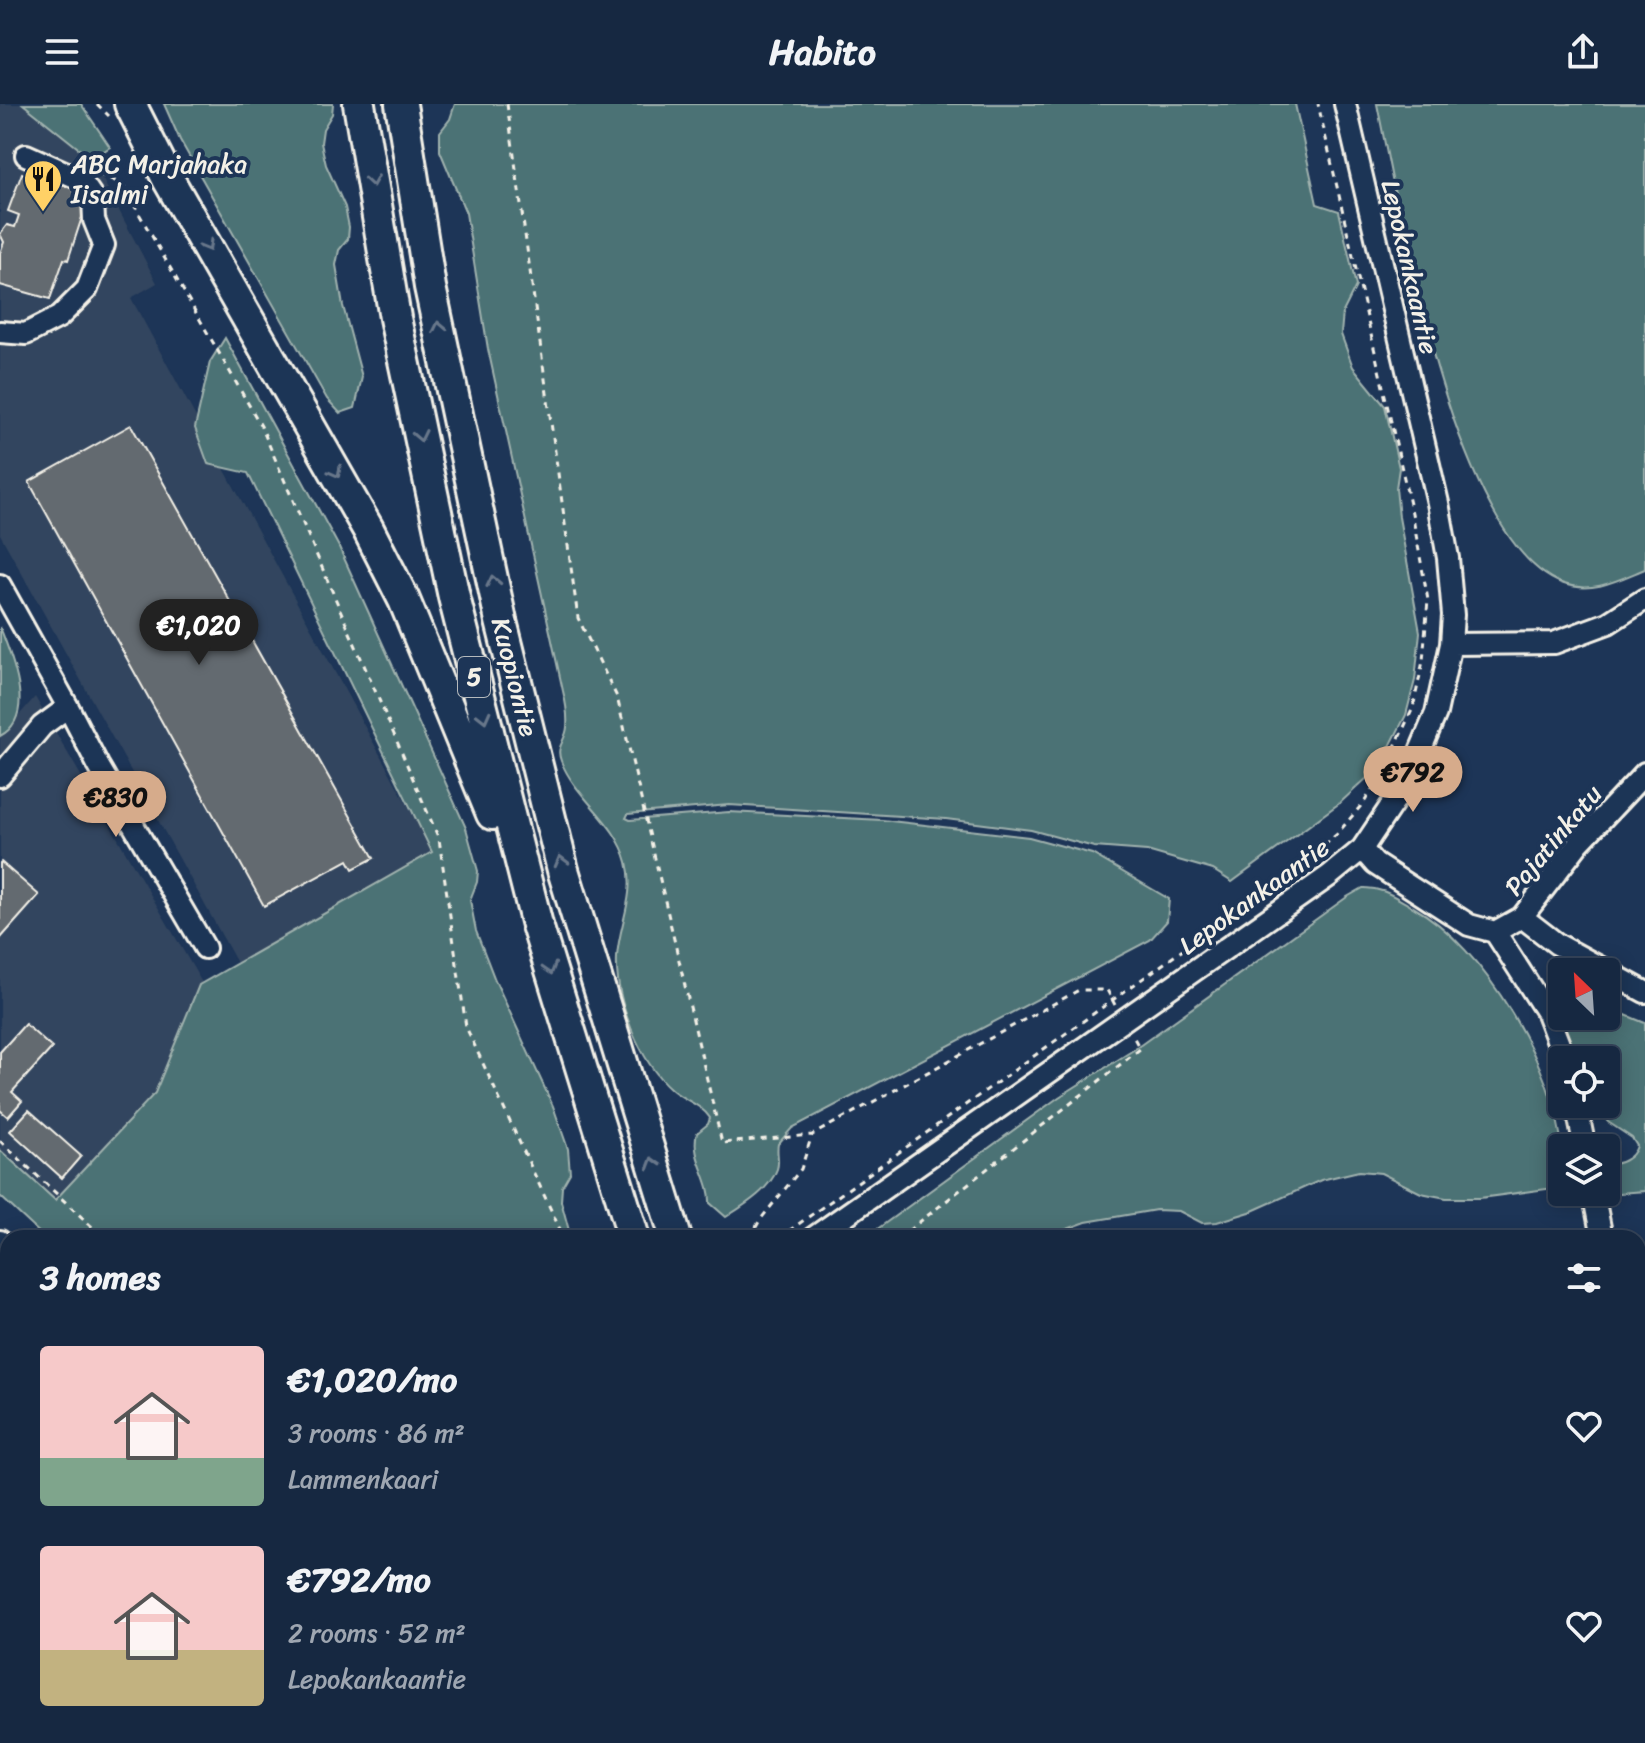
<!DOCTYPE html>
<meta charset="utf-8">
<style>
body{margin:0;font-family:Sriracha,sans-serif;background:#23344c;color:#f1f3f6;height:100vh;display:flex;flex-direction:column;font-size:30px;white-space:nowrap}
*{box-sizing:border-box;margin:0}
p{font-size:26px;color:#9ea6b1}
.icon{flex:none;width:44px;height:44px;fill:none;stroke:currentColor;stroke-width:2;stroke-linecap:round;stroke-linejoin:round}
.map{position:relative;flex:1;overflow:hidden}
.side{position:absolute;left:0px;top:1126px;width:1646px;height:514px;display:flex;flex-direction:column;background:#162841;border-radius:24px 24px 0 0;box-shadow:0 4px 20px #0003,0 0 0 2px #35445a}
.side>*{flex:none}
.needle{width:52px;rotate:335deg}
.buttons{position:absolute;left:1548px;top:854px;display:grid;gap:16px}
.buttons a{display:grid;place-items:center;width:72px;height:72px;border-radius:8px;background:#162841;box-shadow:0 4px 20px #0003,0 0 0 2px #35445a;font-size:40px}
.price{position:absolute;translate:-50% -68px;padding:0 18px;border-radius:28px;background:#d6ab8b;color:#111;font-size:26px;line-height:52px;filter:drop-shadow(0 2px 4px #0008)}
.price::after{content:'';position:absolute;left:50%;top:48px;width:24px;height:18px;margin-left:-12px;background:inherit;clip-path:polygon(0 0,100% 0,50% 100%)}
.price.current{background:#222;color:#fff}
ul{padding:0;list-style:none}
li{display:flex;align-items:center;gap:24px;height:200px;padding:0 40px}
li span{display:grid;place-items:center;flex:none;width:224px;height:160px;border-radius:8px;color:#555}
li>.icon{margin-inline-start:auto}
span .icon{width:96px;height:96px;fill:#fffc;stroke-width:1}
li b{font-size:34px}
h2{display:flex;justify-content:space-between;align-items:center;height:96px;padding:0 40px;font-size:34px}
header{display:flex;justify-content:space-between;align-items:center;height:104px;padding:0 40px;background:#162841;font-size:36px;font-weight:700}
.map>svg:first-child{display:block}
.built{fill:#32455e}
.green{fill:#4c7275;stroke:#a0b2ae;stroke-width:2}
.building{fill:#646a6f;stroke:#f4f1e8;stroke-width:2}
.lines{fill:none;stroke-linecap:round;stroke-linejoin:round}
.minor-casing{stroke:#f4f1e8;stroke-width:26}
.highway-casing{stroke:#f4f1e8;stroke-width:36}
.path{stroke:#f4f1e8;stroke-width:3;stroke-dasharray:6 6;stroke-linecap:butt}
.minor{stroke:#1d3557;stroke-width:20}
.highway{stroke:#1d3557;stroke-width:30}
.oneway{stroke:#68778a}
.labels{text-anchor:middle;dominant-baseline:central;stroke-width:8;stroke-linejoin:round;paint-order:stroke}
.shield{fill:#1d3557;stroke:#b4b9bc;stroke-width:2}
.shield-label{font-size:24px;font-weight:bold;fill:#f4f1e8}
.poi-label{font-size:26px;fill:#f4f1e8;stroke:#1d3557;text-anchor:start}
.street-label{font-size:26px;fill:#f4f1e8;stroke:#1d3557}
</style>
<header><svg class="icon" aria-label="menu" viewBox="0 0 24 24"><path d="M4 6h16M4 12h16M4 18h16"/></svg>Habito<svg class="icon" aria-label="share" viewBox="0 0 24 24"><path d="M12 15V3M7 8l5-5 5 5M5 13v7h14v-7"/></svg></header>
<div class="map">
<svg width="1645" height="1639" viewBox="0 0 1645 1639">
<rect width="100%" height="100%" fill="#1d3557"/>
<filter id="ink" filterUnits="userSpaceOnUse"><feTurbulence type="fractalNoise" baseFrequency=".0125" numOctaves="2"/><feDisplacementMap in="SourceGraphic" scale="16" xChannelSelector="R" yChannelSelector="G"/><feConvolveMatrix kernelMatrix="1 2 1 2 8 2 1 2 1" color-interpolation-filters="sRGB"/></filter>
<g filter="url(#ink)">
<!-- built -->
<path class="built" d="M0,0H23L92,55L157,179L131,194L433,748L237,859L0,430Z
M35,593L225,918L71,1115L0,1049V633Z"/>
<!-- green -->
<path class="green" d="M23,0H81L110,43L92,55Z
M164,0H333L332,10L323,25L321,39L326,61L345,103L349,123L348,135L339,146L336,161L343,202L362,273L355,304L340,309L327,295L180,36Z
M455,0H1295L1317,100L1339,107L1356,182L1343,208L1341,230L1353,263L1385,302L1399,364L1396,384L1399,413L1420,528L1415,576L1406,611L1380,662L1341,698L1232,778L1213,766L1147,747L1094,743L1031,726L946,715L729,701L628,710L626,714L630,716L729,708L882,716L1029,733L1092,750L1169,795L1167,817L1150,836L792,1024L778,1040C776,1049 780,1057 777,1065C770,1086 743,1102 726,1113L710,1099C711,1075 690,1053 697,1029L708,1020L710,1014C701,1000 683,996 671,985C639,957 615,895 617,853C619,820 636,792 627,758C616,717 576,695 561,657C555,642 566,637 567,623C568,611 566,599 563,587L488,245L466,109L440,47V28L450,15Z
M1377,0H1645V465C1618,476 1593,490 1564,480C1454,442 1399,105 1377,0Z
M225,234L339,443L466,724L478,767L477,778L470,796L476,827L495,876L553,1002L568,1045L570,1069L562,1083L561,1097L571,1134H45L0,1092V1046L55,1096L155,989L199,881L432,748L248,369L208,360L195,324L210,258Z
M0,523C11,552 38,612 0,632Z
M1363,784C1383,783 1396,794 1413,803C1484,842 1556,966 1562,1046C1563,1059 1562,1071 1562,1083L1480,1094H1446L1421,1089L1381,1069L1359,1067L1321,1076L1250,1108L1217,1118L1202,1119L1179,1107L1156,1106L1086,1118L1043,1134H865L1059,993L1135,945L1347,793Z
M1606,903L1645,919V1087L1606,1090V1097L1599,1095L1598,1088H1606V1060C1619,1061 1633,1055 1637,1042L1632,1034L1608,1018L1593,1000H1606V956H1574L1566,930L1565,912H1606Z
M283,1632H434L425,1639H278Z
M471,1632H774L777,1639H463Z
M944,1632H1037V1639H947Z"/>
<!-- building -->
<path class="building" d="M31,66L83,87L80,96L87,98L68,156L64,155L50,195L0,181V149L4,138L0,130L7,121L15,123L19,111L8,107L22,69L29,72Z
M131,321L374,754L353,765L348,756L264,802L29,378Z
M1,758L39,791L0,835V759Z
M25,920L52,944L12,988L22,997L8,1013L0,1006V948Z
M29,1006L81,1052L62,1074L10,1027Z"/>
<g class="lines">
<!-- minor casing -->
<g class="minor-casing">
<path id="minor" d="M0,228L26,230L59,213L87,185L104,141L94,116L93,94L80,75L26,51
M0,481L68,603L42,622L0,672
M1451,540L1554,539L1608,519L1645,495
M68,603L98,661L205,844
M1362,745L1375,760L1469,821L1495,828L1547,909L1565,956
M1522,813L1557,840L1645,888
M1495,828L1522,813L1579,739L1645,669
M1576,1000L1585,1044
M1593,1088L1602,1134
M813,1134L1329,772L1362,745L1407,678L1436,609L1451,540L1453,511L1448,454L1438,399L1345,0
M0,1137L8,1144
M0,1186L8,1175
M1638,1327L1645,1362
M0,1497L8,1486
M242,1639L247,1632"/>
</g>
<!-- highway casing -->
<g class="highway-casing">
<path id="highway" d="M130,0L168,75L368,425L404,496L492,710
M359,0L395,214L454,493L537,821L634,1134
M401,0L430,183L501,517L563,766L676,1134
M803,1632L806,1639
M847,1632L850,1639"/>
</g>
<!-- path -->
<path class="path" d="M97,0L109,12
M507,0L578,514L617,593L722,1039L812,1031L1079,886H1107L1115,901
M99,70L122,80L261,322L439,735L466,923L564,1134
M0,1037L104,1134
M750,1134L760,1116L801,1065L812,1031
M779,1134L1306,758L1337,730L1365,697L1386,662L1413,604L1423,557L1428,496L1412,409L1318,0
M899,1134L1140,945L1133,932
M937,1632L939,1639
M214,1639L219,1632
M338,1639L360,1632"/>
<!-- minor -->
<use href="#minor" class="minor"/>
<!-- highway -->
<use href="#highway" class="highway"/>
</g>
<!-- one-way arrows -->
<defs><path id="oneway-chevron" d="M-2-3.5L2.5 0L-2 3.5" fill="none" stroke-width="1.6" stroke-linecap="round" stroke-linejoin="round" transform="scale(2)"/></defs>
<g class="oneway">
<use href="#oneway-chevron" transform="translate(372 77) rotate(81)"/>
<use href="#oneway-chevron" transform="translate(207 142) rotate(60)"/>
<use href="#oneway-chevron" transform="translate(439 223) rotate(-102)"/>
<use href="#oneway-chevron" transform="translate(420 332) rotate(78)"/>
<use href="#oneway-chevron" transform="translate(336 368) rotate(61)"/>
<use href="#oneway-chevron" transform="translate(493 477) rotate(-102)"/>
<use href="#oneway-chevron" transform="translate(484 613) rotate(76)"/>
<use href="#oneway-chevron" transform="translate(561 757) rotate(-105)"/>
<use href="#oneway-chevron" transform="translate(550 865) rotate(73)"/>
<use href="#oneway-chevron" transform="translate(653 1059) rotate(-107)"/>
</g>
</g>
<!-- icons -->
<defs>
<g id="restaurant-pin" transform="scale(2)"><path d="M0 17L-7.5 6A9.5 9.5 0 1 1 7.5 6Z" fill="#ffd166" stroke="#1d3557"/><path d="M-5-6h1v4h1v-4h1v4h1v-4h1v5L-1.5 .5V6h-2V.5L-5-1ZM5-6V6H3V1.5H1.5Q1.5-4 5-6Z" fill="#111"/></g>
</defs>
<g fill-rule="evenodd">
<use href="#restaurant-pin" x="43" y="75"/>
</g>
<g class="labels">
<!-- shield labels -->
<rect class="shield" x="458" y="553" width="32" height="40" rx="6"/>
<g class="shield-label">
<text x="474" y="573">5</text>
</g>
<!-- poi labels -->
<g class="poi-label">
<text x="71" y="60">ABC Marjahaka<tspan x="71" dy="30">Iisalmi</tspan></text>
</g>
<!-- street labels -->
<g class="street-label">
<text transform="translate(1410 163) rotate(77)">Lepokankaantie</text>
<text transform="translate(515 573) rotate(76)">Kuopiontie</text>
<text transform="translate(1553 736) rotate(-50)">Pajatinkatu</text>
<text transform="translate(1254 792) rotate(-36)">Lepokankaantie</text>
</g>
</g>
</svg>
<div class="buttons">
<a><svg class="needle" viewBox="-14 -14 28 28"><path d="M0-13l5 13h-10z" fill="#e53935"/><path d="M0 13l5-13h-10z" fill="#9ea6b1"/></svg></a>
<a><svg class="icon" aria-label="locate" viewBox="0 0 24 24"><circle cx="12" cy="12" r="6"/><path d="M12 2v4M12 18v4M2 12h4M18 12h4"/></svg></a>
<a><svg class="icon" aria-label="layers" viewBox="0 0 24 24"><path d="M12 4l9 5-9 5-9-5zM3 14l9 5 9-5"/></svg></a>
</div>
<b class="price current" style="left:199px;top:563px">€1,020</b>
<b class="price" style="left:1413px;top:710px">€792</b>
<b class="price" style="left:116px;top:735px">€830</b>
<section class="side">
<h2>3 homes<svg class="icon" aria-label="filters" viewBox="0 0 24 24"><path d="M4 7h16M4 17h16"/><circle cx="9" cy="7" r="2"/><circle cx="15" cy="17" r="2"/></svg></h2>
<ul>
<li><span style="background:linear-gradient(#f6c9c9 70%,#7fa58c 0)"><svg class="icon" aria-label="home" viewBox="0 0 24 24"><path d="M3 11l9-7 9 7M6 9v11h12V9"/></svg></span><div><b>€1,020/mo</b><p>3 rooms · 86 m²</p><p>Lammenkaari</p></div><svg class="icon" aria-label="heart" viewBox="0 0 24 24"><path d="M12 20l-8-8c-3-5 5-10 8-4 3-6 11-1 8 4z"/></svg></li>
<li><span style="background:linear-gradient(#f6c9c9 65%,#c2b280 0)"><svg class="icon" aria-label="home" viewBox="0 0 24 24"><path d="M3 11l9-7 9 7M6 9v11h12V9"/></svg></span><div><b>€792/mo</b><p>2 rooms · 52 m²</p><p>Lepokankaantie</p></div><svg class="icon" aria-label="heart" viewBox="0 0 24 24"><path d="M12 20l-8-8c-3-5 5-10 8-4 3-6 11-1 8 4z"/></svg></li>
</ul>
</section>
</div>
